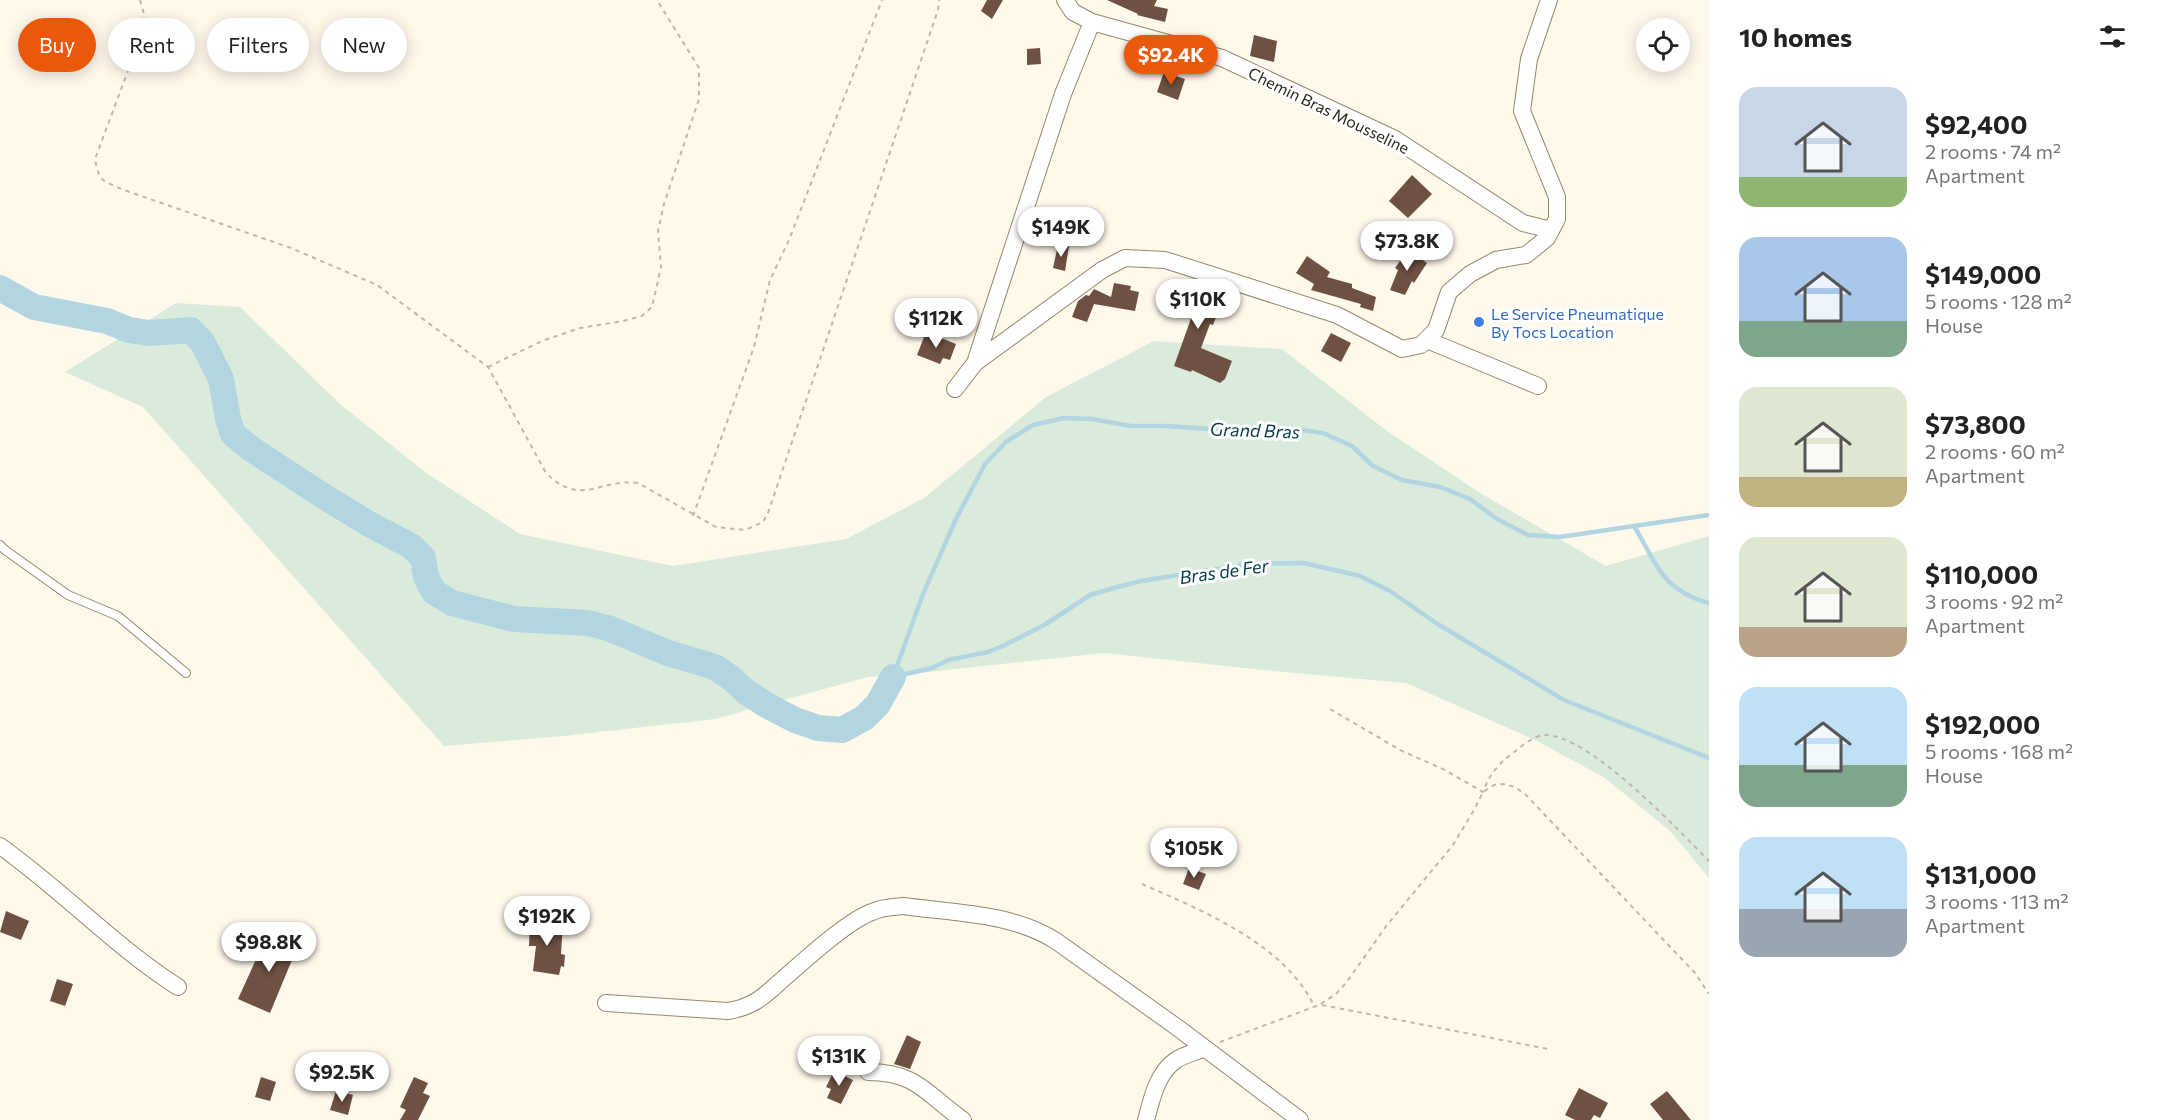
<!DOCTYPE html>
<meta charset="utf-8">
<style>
body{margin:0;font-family:Commissioner,sans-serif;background:#f2f2f2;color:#222;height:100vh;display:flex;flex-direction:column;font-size:22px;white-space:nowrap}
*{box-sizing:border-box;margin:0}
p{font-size:20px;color:#767676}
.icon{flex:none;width:33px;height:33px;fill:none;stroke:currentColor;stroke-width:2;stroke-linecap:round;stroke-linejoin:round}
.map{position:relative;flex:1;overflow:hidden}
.side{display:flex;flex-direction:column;background:#fff;width:450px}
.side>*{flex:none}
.banner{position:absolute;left:18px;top:18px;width:570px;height:54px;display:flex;gap:12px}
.fabs{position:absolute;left:1636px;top:18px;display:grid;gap:12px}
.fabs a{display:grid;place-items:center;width:54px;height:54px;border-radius:50%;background:#fff;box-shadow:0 3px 15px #0003;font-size:30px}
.price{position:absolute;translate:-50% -51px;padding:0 14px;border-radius:21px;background:#fff;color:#222;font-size:20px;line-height:39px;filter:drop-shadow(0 2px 3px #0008)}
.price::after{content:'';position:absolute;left:50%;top:36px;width:18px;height:14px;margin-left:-9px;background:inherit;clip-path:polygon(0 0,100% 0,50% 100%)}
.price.on{background:#ea580c;color:#fff}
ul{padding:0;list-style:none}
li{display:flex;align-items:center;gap:18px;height:150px;padding:0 30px}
li span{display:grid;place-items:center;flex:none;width:168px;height:120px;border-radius:18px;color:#555}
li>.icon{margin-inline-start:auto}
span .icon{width:72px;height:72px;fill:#fffc;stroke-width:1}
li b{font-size:26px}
h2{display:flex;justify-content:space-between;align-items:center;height:72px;padding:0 30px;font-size:26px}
.pill{padding:0 21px;border-radius:27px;background:#fff;box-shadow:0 3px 15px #0003;font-size:21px;line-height:54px}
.pill.on{background:#ea580c;color:#fff}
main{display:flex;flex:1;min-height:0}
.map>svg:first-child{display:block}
.green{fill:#dbebdb}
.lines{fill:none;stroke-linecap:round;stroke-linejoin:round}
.stream{stroke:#b2d5e1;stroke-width:4.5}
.river{stroke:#b2d5e1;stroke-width:26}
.building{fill:#6e5142}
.service-casing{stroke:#958869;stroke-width:10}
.minor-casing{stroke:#958869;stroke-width:18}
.path{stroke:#beb8ab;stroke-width:2;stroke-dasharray:4.5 4.5;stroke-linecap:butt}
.service{stroke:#fff;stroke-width:8}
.minor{stroke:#fff;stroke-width:16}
.shop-dot{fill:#3f7fe0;stroke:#fff;stroke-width:2}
.labels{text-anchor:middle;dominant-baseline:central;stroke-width:6;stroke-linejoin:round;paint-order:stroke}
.street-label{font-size:16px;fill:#2c271b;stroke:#fff}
.shop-label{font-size:16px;fill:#366cbe;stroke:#fff;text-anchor:start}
.water-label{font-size:18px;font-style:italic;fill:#073b49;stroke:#fff}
</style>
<main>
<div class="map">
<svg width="1709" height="1120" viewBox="0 0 1709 1120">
<rect width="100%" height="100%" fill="#fff9ec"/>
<!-- green -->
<path class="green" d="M176,303L240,307L340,404L425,472L520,534L673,566L846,539L924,498L1046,397L1154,341L1282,349L1387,431L1482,494L1606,566L1709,536V878L1670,831L1605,778L1535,740L1406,683L1263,670L1104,653L892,676L868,677L715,719L563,736L444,746L143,407L65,372Z"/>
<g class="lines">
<!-- stream -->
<path class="stream" d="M1634,526L1709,515
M893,677L923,594L956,519L985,464L1006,442L1033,425L1064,418L1092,419L1131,426H1166L1241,431L1287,428L1323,433L1352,446L1373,466L1402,480L1440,487L1470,499L1497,519L1528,535L1560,537L1634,526C1657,564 1662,591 1709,603
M893,677L932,668L948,660L988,652L1005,645L1046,624L1090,595L1114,588L1141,581L1248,564L1304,563L1360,576L1390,591L1436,623L1564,700L1709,758"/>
<!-- river -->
<path class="river" d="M0,288L34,307L107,321L129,330L149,333L191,330L203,343L221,379L228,419L233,434L250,448L317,492L369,524L411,546L423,558L426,577L434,592L452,603L514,619L588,623L608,628L668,653L715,667L731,678L745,691L768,706L795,720L818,728L842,730L864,718L878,704L893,677"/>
</g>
<!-- building -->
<path class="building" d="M987,0H1003L992,19L981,11Z
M1107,0H1157L1154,6L1168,9L1165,22L1137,15L1138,14Z
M1254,35L1277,41L1274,62L1250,56Z
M1040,48L1041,64L1027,65V49Z
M1164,72L1185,79L1178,100L1157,92Z
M1412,175L1432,194L1408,218L1389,201Z
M1058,245L1069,246L1065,271L1053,268Z
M1408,250L1427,263L1414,283L1412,281L1405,295L1390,290L1398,270L1395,268Z
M1307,256L1330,272L1327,277L1352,284V288L1376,297L1373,311L1360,307L1361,304L1311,290L1314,284L1296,273Z
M1114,283L1131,286L1130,290L1139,292L1135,311L1094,304L1087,322L1072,317L1078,301L1086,295L1089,296L1094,289L1111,297Z
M1163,284L1200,294L1204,284L1226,292L1213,325L1210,324L1201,348L1232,361L1225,379L1220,383L1192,370L1191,372L1174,366L1193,313L1158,304Z
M926,332L956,344L950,360L943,358L940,364L917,355Z
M1331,333L1351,343L1341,362L1321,351Z
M1189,868L1206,874L1199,890L1183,884Z
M6,911L29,921L21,940L0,932Z
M530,922L563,923L561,954L565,955L564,967L561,966L559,975L533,971L536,946H529Z
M274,932L299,943L270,1013L238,999L264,942L269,944Z
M57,979L73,984L65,1006L50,1001Z
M907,1035L921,1042L910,1069L894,1064Z
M834,1071L853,1080L841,1104L827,1098L831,1089L826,1087Z
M261,1077L276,1082L270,1101L255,1097Z
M414,1077L428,1083L423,1093L430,1096L418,1120H400L406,1110L400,1107Z
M1579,1088L1608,1103L1600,1118L1594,1115L1591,1120H1575L1565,1115Z
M336,1091L353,1095L348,1115L330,1110Z
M1667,1091L1691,1120H1663L1650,1104Z"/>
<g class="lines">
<!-- service casing -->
<g class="service-casing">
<path id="service" d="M0,545L5,550L68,595L118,616L186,673"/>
</g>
<!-- minor casing -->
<g class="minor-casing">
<path id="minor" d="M1065,0L1073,12L1092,22L1222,58L1395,139L1523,223L1551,230
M1427,340L1538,386
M975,363L1102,270L1125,258L1165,260L1337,315L1402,349L1421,345L1436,330L1449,292L1470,274L1496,260L1526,255L1547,238L1557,219V197L1522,111L1529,59L1549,0
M955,389L975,363L1063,94L1092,22
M0,846C62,890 114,946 178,987
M606,1003L728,1011C754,1007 764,996 783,979C804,961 847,921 872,912C882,907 892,907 903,906C955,913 1012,913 1056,941L1178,1028L1300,1120
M868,1072C917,1072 926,1094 963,1120
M1146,1120C1152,1098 1157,1073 1176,1060C1184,1055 1195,1052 1203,1049"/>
</g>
<!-- path -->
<path class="path" d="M140,0L144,14V28L95,159C99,183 104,181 124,190L291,248L377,285L488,367L546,473C582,508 599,478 638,483L716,527L745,530L763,522L768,513L938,10L939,0
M488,367L542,341L580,328L623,321L642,316L652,307L661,267L658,231L664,204L699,99V68L657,0
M693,516L754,347L770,280L789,240L882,0
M1330,709L1402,751L1443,769L1483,792C1489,775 1498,764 1513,753C1522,746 1533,736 1544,735C1589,734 1677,829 1709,861
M1142,884C1201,910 1285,944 1314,1006
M1322,1005L1548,1049
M1220,1042L1319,1005L1336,994L1346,983L1387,925L1453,845L1474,810L1483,792L1494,785L1503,784L1515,787L1526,795L1695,973L1709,994"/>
<!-- service -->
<use href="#service" class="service"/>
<!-- minor -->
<use href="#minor" class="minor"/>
</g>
<!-- markers -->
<circle class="shop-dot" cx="1479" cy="322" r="6"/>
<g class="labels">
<!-- street labels -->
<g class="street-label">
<text transform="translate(1329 110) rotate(26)">Chemin Bras Mousseline</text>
</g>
<!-- shop labels -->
<g class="shop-label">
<text x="1491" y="313">Le Service Pneumatique<tspan x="1491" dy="18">By Tocs Location</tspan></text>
</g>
<!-- water labels -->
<g class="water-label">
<text transform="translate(1255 430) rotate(2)">Grand Bras</text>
<text transform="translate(1224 571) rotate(-8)">Bras de Fer</text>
</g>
</g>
</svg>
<div class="fabs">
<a><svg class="icon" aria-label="locate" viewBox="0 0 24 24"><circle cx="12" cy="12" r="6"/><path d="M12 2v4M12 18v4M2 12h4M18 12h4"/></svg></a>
</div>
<b class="price on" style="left:1171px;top:86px">$92.4K</b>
<b class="price" style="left:1061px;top:258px">$149K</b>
<b class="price" style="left:1407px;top:272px">$73.8K</b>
<b class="price" style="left:1198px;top:330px">$110K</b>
<b class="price" style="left:936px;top:349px">$112K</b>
<b class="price" style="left:1194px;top:879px">$105K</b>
<b class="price" style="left:547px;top:947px">$192K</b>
<b class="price" style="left:269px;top:973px">$98.8K</b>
<b class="price" style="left:839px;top:1087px">$131K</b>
<b class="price" style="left:342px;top:1103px">$92.5K</b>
<div class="banner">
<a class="pill on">Buy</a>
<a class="pill">Rent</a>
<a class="pill">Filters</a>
<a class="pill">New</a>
</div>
</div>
<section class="side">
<h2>10 homes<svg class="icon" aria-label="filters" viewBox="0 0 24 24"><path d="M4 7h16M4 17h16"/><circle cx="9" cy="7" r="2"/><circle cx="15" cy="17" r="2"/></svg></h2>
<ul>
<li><span style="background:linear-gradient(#c9d6e8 75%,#8fb573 0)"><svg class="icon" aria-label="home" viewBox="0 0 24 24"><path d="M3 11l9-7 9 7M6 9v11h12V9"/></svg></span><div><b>$92,400</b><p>2 rooms · 74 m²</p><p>Apartment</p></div></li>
<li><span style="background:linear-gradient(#a9c7e8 70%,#7fa58c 0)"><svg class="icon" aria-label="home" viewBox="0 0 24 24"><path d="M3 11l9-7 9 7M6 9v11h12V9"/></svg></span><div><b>$149,000</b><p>5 rooms · 128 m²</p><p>House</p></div></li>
<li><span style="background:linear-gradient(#dfe7d0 75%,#c2b280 0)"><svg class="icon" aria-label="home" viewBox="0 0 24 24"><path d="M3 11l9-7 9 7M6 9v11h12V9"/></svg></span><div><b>$73,800</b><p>2 rooms · 60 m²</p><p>Apartment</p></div></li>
<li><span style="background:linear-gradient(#dfe7d0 75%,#b9a48a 0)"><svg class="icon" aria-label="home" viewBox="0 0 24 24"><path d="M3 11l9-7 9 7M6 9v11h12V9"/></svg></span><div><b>$110,000</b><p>3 rooms · 92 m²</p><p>Apartment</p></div></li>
<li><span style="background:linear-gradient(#bfe0f5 65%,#7fa58c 0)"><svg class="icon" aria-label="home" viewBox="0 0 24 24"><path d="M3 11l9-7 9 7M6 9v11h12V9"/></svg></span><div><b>$192,000</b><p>5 rooms · 168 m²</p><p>House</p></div></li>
<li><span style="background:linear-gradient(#bfe0f5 60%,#9aa5b1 0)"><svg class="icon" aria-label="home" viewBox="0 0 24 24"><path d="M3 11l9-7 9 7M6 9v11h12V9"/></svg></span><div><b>$131,000</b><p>3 rooms · 113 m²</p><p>Apartment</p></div></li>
</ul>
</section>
</main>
